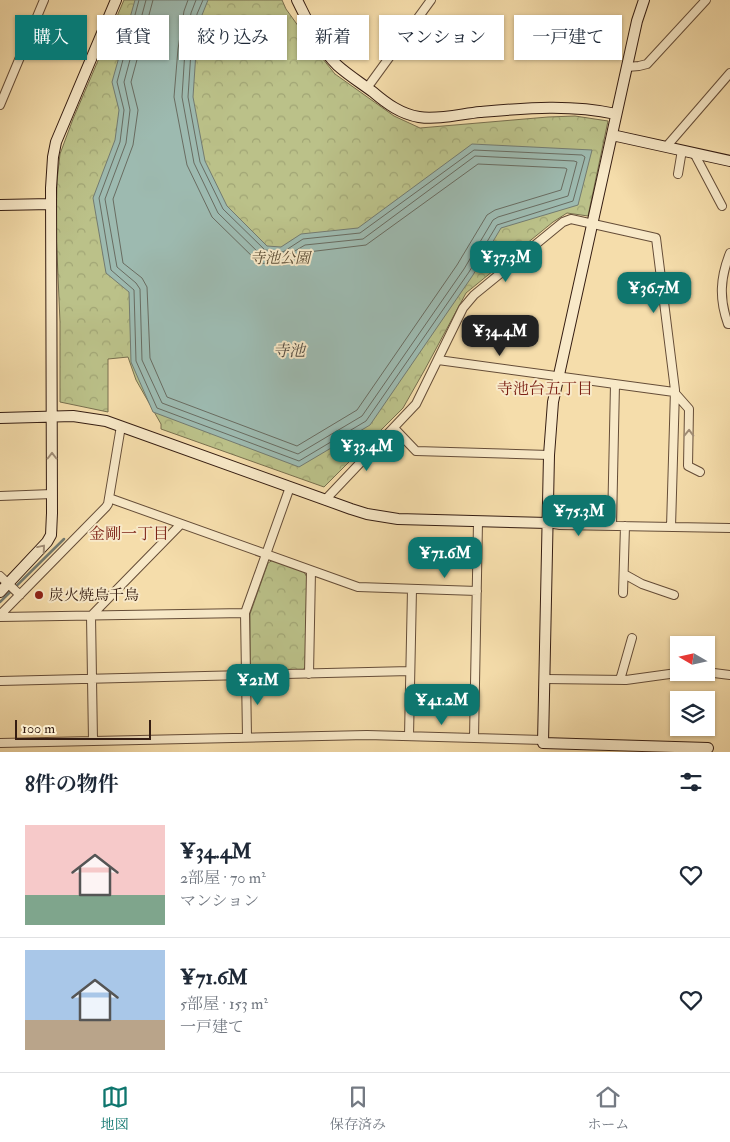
<!DOCTYPE html>
<html lang="ja">
<meta charset="utf-8">
<style>
body{margin:0;font-family:"IM FELL Double Pica","Noto Serif JP",serif;background:#f2f2f3;color:#1f2937;height:100vh;display:flex;flex-direction:column;font-size:19px;white-space:nowrap}
*{box-sizing:border-box;margin:0}
p{font-size:16px;color:#747a83}
.icon{flex:none;width:28px;height:28px;fill:none;stroke:currentColor;stroke-width:2;stroke-linecap:round;stroke-linejoin:round}
.map{position:relative;height:752px;overflow:hidden}
.details{display:flex;flex-direction:column;background:#fff;flex:1}
.details>*{flex:none}
.hud{position:absolute;left:15px;top:15px;width:700px;height:45px;display:flex;gap:10px}
.needle{width:32px;rotate:279deg}
.buttons{position:absolute;left:670px;top:636px;display:grid;gap:10px}
.buttons a{display:grid;place-items:center;width:45px;height:45px;border-radius:0px;background:#fff;box-shadow:0 1px 4px #0004;font-size:25px}
.scale{position:absolute;left:15px;bottom:12px;width:136px;box-sizing:border-box;padding-left:5px;border:2px solid #351d12;border-top:0;font-size:14px;line-height:18px;white-space:nowrap;color:#351d12;-webkit-text-stroke:4px #f8e9c8;paint-order:stroke}
.price{position:absolute;translate:-50% -42px;padding:0 11px;border-radius:10px;background:#0f766e;color:#fff;font-size:16px;line-height:32px;filter:drop-shadow(0 1px 2px #0008)}
.price::after{content:'';position:absolute;left:50%;top:30px;width:15px;height:11px;margin-left:-8px;background:inherit;clip-path:polygon(0 0,100% 0,50% 100%)}
.price.current{background:#222;color:#fff}
ul{padding:0;list-style:none}
li{display:flex;align-items:center;gap:15px;height:125px;padding:0 25px}
li+li{border-top:1px solid #e0e1e3}
li span{display:grid;place-items:center;flex:none;width:140px;height:100px;border-radius:0px;color:#555}
li>.icon{margin-inline-start:auto}
span .icon{width:60px;height:60px;fill:#fffc;stroke-width:1}
li b{font-size:21px}
h2{display:flex;justify-content:space-between;align-items:center;height:60px;padding:0 25px;font-size:21px}
.tag{padding:0 18px;border-radius:0px;background:#fff;box-shadow:0 1px 4px #0004;font-size:18px;line-height:45px}
.tag.current{background:#0f766e;color:#fff}
.tab-bar{display:flex;justify-content:space-around;align-items:center;height:70px;border-top:1px solid #e0e1e3;background:#fff;font-size:14px;color:#747a83}
.tab-bar a{display:grid;justify-items:center;gap:2px}
.tab-bar .current{color:#0f766e}
.map>svg:first-child{display:block}
.park{fill:url(#park-crowns);stroke:#786f4e}
.water{fill:#9dbab0;stroke:#737b71}
.lines{fill:none;stroke-linecap:round;stroke-linejoin:round}
.shore{stroke:#696c61;stroke-width:1}
.stream{stroke:#737b71;stroke-width:2.5}
.street-casing{stroke:#654d38;stroke-width:10}
.secondary-casing{stroke:#351d12;stroke-width:12}
.street{stroke:#f8e9c8;stroke-width:8}
.secondary{stroke:#f8e9c8;stroke-width:10}
.oneway{stroke:#a08d76}
.poi-dot{fill:#8f2418;stroke:#f8e9c8;stroke-width:2}
.labels{text-anchor:middle;dominant-baseline:central;stroke-width:4;stroke-linejoin:round;paint-order:stroke}
.park-label{font-size:15px;font-style:italic;fill:#5d4e36;stroke:#f8e9c8}
.poi-label{font-size:15px;fill:#351d12;stroke:#f8e9c8;text-anchor:start}
.water-label{font-size:16px;font-style:italic;fill:#544c41;stroke:#f8e9c8}
.neighbourhood-label{font-size:16px;fill:#7a1f14;stroke:#f8e9c8}
</style>
<div class="map">
<svg width="730" height="752" viewBox="0 0 730 752">
<defs>
<pattern id="park-crowns" width="20" height="18" patternUnits="userSpaceOnUse" patternTransform="scale(1.25)"><rect width="20" height="18" fill="#bbc189"/><path d="M2 6a3 3 0 1 1 6 0M12 15a3 3 0 1 1 6 0" fill="none" stroke="#a1a575"/></pattern>
</defs>
<rect width="100%" height="100%" fill="#f5ddab"/>
<filter id="stains"><feTurbulence type="fractalNoise" baseFrequency=".004" numOctaves="4"/><feColorMatrix values="0 0 0 0 .2 0 0 0 0 .09 0 0 0 0 .02 0 0 0 .5 -.17"/></filter>
<radialGradient id="worn" r=".72"><stop offset=".6" stop-color="#630" stop-opacity="0"/><stop offset="1" stop-color="#630" stop-opacity=".3"/></radialGradient>
<!-- park -->
<path class="park" d="M124,0H282L286,9L314,48L335,74L394,116L420,128L548,117L575,116L608,121L588,216L567,213L553,222L466,293L424,371L403,408L324,487L161,429V424L136,380L128,357L108,359V412L60,402V322L56,230L57,181L60,154L73,119Z
M273,560L304,572L308,579L307,665L302,671L256,672L250,667V614L268,563Z"/>
<!-- water -->
<path class="water" d="M135,0H208L202,15L196,52L193,97L205,161L227,206L267,246L281,247L301,234L358,228L472,144L592,150L578,205L501,228L473,275L370,425L299,467L153,412L131,362L129,292L106,273L93,198L115,140L119,110L112,82Z"/>
<g class="lines">
<!-- shore -->
<path class="shore" d="M139,0L117,82L124,110L120,142L99,198L111,270L134,290L136,361L157,408L299,461L366,421L469,272L497,225L573,201L585,157L582,155L474,150L360,233L303,239L283,252L265,250L223,209L200,162L188,97L191,51L197,14L203,0
M146,0L124,82L130,110L126,143L105,199L117,267L136,283L140,289L142,360L162,403L298,454L362,416L464,269L493,220L498,217L568,196L577,162L574,161L475,156L363,239L305,245L283,258L262,256L218,213L194,163L182,97L185,50L191,13L196,0
M153,0L131,82L138,110L133,145L113,199L123,263L142,278L147,287L150,358L167,397L297,446L357,410L457,265L487,215L495,210L561,190L567,169L565,168L478,164L366,245L308,252L284,265L259,263L212,217L187,165L174,97L178,49L184,11L188,0"/>
<!-- stream -->
<path class="stream" d="M0,602L64,539"/>
<!-- street casing -->
<g class="street-casing">
<path id="street" d="M627,67L639,66L647,64L706,0
M367,88L431,0
M0,105L44,0
M666,147L730,73
M694,153L722,206
M678,174L682,150
M730,253C720,278 719,299 728,324H730
M438,360L674,392L689,409L688,466L700,472
M394,428L416,451L549,455
M0,496L52,494
M109,498L358,587L477,591
M325,500L416,404L463,308L474,295L563,222L571,219L656,238L675,390L671,527
M548,523L560,525L730,528
M612,526L615,384
M624,574L642,584L674,595
M0,576L20,595
M623,593L625,526
M0,615L106,507L108,504L121,426
M0,617L245,613
M706,672L730,675
M309,674L311,571
M545,679L626,680L684,672
M620,680L632,638
M0,681L410,671
M409,736L412,589
M247,737L245,613L290,487
M474,738L478,522
M93,741L91,616L181,524
M0,743L367,735L543,740"/>
</g>
<!-- secondary casing -->
<g class="secondary-casing">
<path id="secondary" d="M297,0C308,22 319,47 337,65C348,75 361,83 373,92C387,104 401,114 419,117C438,120 461,114 480,112C527,108 570,104 616,114
M644,0L637,21L553,402L549,455L543,743L708,748
M612,135L730,161
M0,205L51,204
M0,418L73,416L106,421L351,509L367,514L398,519L548,523
M0,592L47,542L51,535L52,513L51,188L53,157L56,142L116,0"/>
</g>
<!-- street -->
<use href="#street" class="street"/>
<!-- secondary -->
<use href="#secondary" class="secondary"/>
</g>
<!-- one-way arrows -->
<defs><path id="oneway-chevron" d="M-2-3.5L2.5 0L-2 3.5" fill="none" stroke-width="1.6" stroke-linecap="round" stroke-linejoin="round" transform="scale(1.25)"/></defs>
<g class="oneway">
<use href="#oneway-chevron" transform="translate(689 433) rotate(-89)"/>
<use href="#oneway-chevron" transform="translate(52 456) rotate(-90)"/>
<use href="#oneway-chevron" transform="translate(42 548) rotate(-50)"/>
</g>
<!-- markers -->
<circle class="poi-dot" cx="39" cy="595" r="5"/>
<g class="labels">
<!-- park labels -->
<g class="park-label">
<text x="280" y="258">寺池公園</text>
</g>
<!-- poi labels -->
<g class="poi-label">
<text x="49" y="595">炭火焼鳥千鳥</text>
</g>
<!-- water labels -->
<g class="water-label">
<text x="289" y="351">寺池</text>
</g>
<!-- neighbourhood labels -->
<g class="neighbourhood-label">
<text x="545" y="389">寺池台五丁目</text>
<text x="129" y="534">金剛一丁目</text>
</g>
</g>
<rect width="100%" height="100%" filter="url(#stains)"/>
<rect width="100%" height="100%" fill="url(#worn)"/>
</svg>
<div class="buttons">
<a><svg class="needle" viewBox="-14 -14 28 28"><path d="M0-13l5 13h-10z" fill="#e53935"/><path d="M0 13l5-13h-10z" fill="#747a83"/></svg></a>
<a><svg class="icon" aria-label="layers" viewBox="0 0 24 24"><path d="M12 4l9 5-9 5-9-5zM3 14l9 5 9-5"/></svg></a>
</div>
<div class="scale">100 m</div>
<b class="price" style="left:506px;top:283px">¥37.3M</b>
<b class="price" style="left:654px;top:314px">¥36.7M</b>
<b class="price current" style="left:500px;top:357px">¥34.4M</b>
<b class="price" style="left:367px;top:472px">¥33.4M</b>
<b class="price" style="left:579px;top:537px">¥75.3M</b>
<b class="price" style="left:445px;top:579px">¥71.6M</b>
<b class="price" style="left:258px;top:706px">¥21M</b>
<b class="price" style="left:442px;top:726px">¥41.2M</b>
<div class="hud">
<a class="tag current">購入</a>
<a class="tag">賃貸</a>
<a class="tag">絞り込み</a>
<a class="tag">新着</a>
<a class="tag">マンション</a>
<a class="tag">一戸建て</a>
</div>
</div>
<section class="details">
<h2>8件の物件<svg class="icon" aria-label="filters" viewBox="0 0 24 24"><path d="M4 7h16M4 17h16"/><circle cx="9" cy="7" r="2"/><circle cx="15" cy="17" r="2"/></svg></h2>
<ul>
<li><span style="background:linear-gradient(#f6c9c9 70%,#7fa58c 0)"><svg class="icon" aria-label="home" viewBox="0 0 24 24"><path d="M3 11l9-7 9 7M6 9v11h12V9"/></svg></span><div><b>¥34.4M</b><p>2部屋 · 70 m²</p><p>マンション</p></div><svg class="icon" aria-label="heart" viewBox="0 0 24 24"><path d="M12 20l-8-8c-3-5 5-10 8-4 3-6 11-1 8 4z"/></svg></li>
<li><span style="background:linear-gradient(#a9c7e8 70%,#b9a48a 0)"><svg class="icon" aria-label="home" viewBox="0 0 24 24"><path d="M3 11l9-7 9 7M6 9v11h12V9"/></svg></span><div><b>¥71.6M</b><p>5部屋 · 153 m²</p><p>一戸建て</p></div><svg class="icon" aria-label="heart" viewBox="0 0 24 24"><path d="M12 20l-8-8c-3-5 5-10 8-4 3-6 11-1 8 4z"/></svg></li>
</ul>
</section>
<nav class="tab-bar">
<a class="current"><svg class="icon" aria-label="map" viewBox="0 0 24 24"><path d="M3 6l6-2 6 2 6-2v14l-6 2-6-2-6 2zM9 4v14M15 6v14"/></svg>地図</a>
<a><svg class="icon" aria-label="saved" viewBox="0 0 24 24"><path d="M7 4h10v16l-5-4-5 4z"/></svg>保存済み</a>
<a><svg class="icon" aria-label="home" viewBox="0 0 24 24"><path d="M3 11l9-7 9 7M6 9v11h12V9"/></svg>ホーム</a>
</nav>
